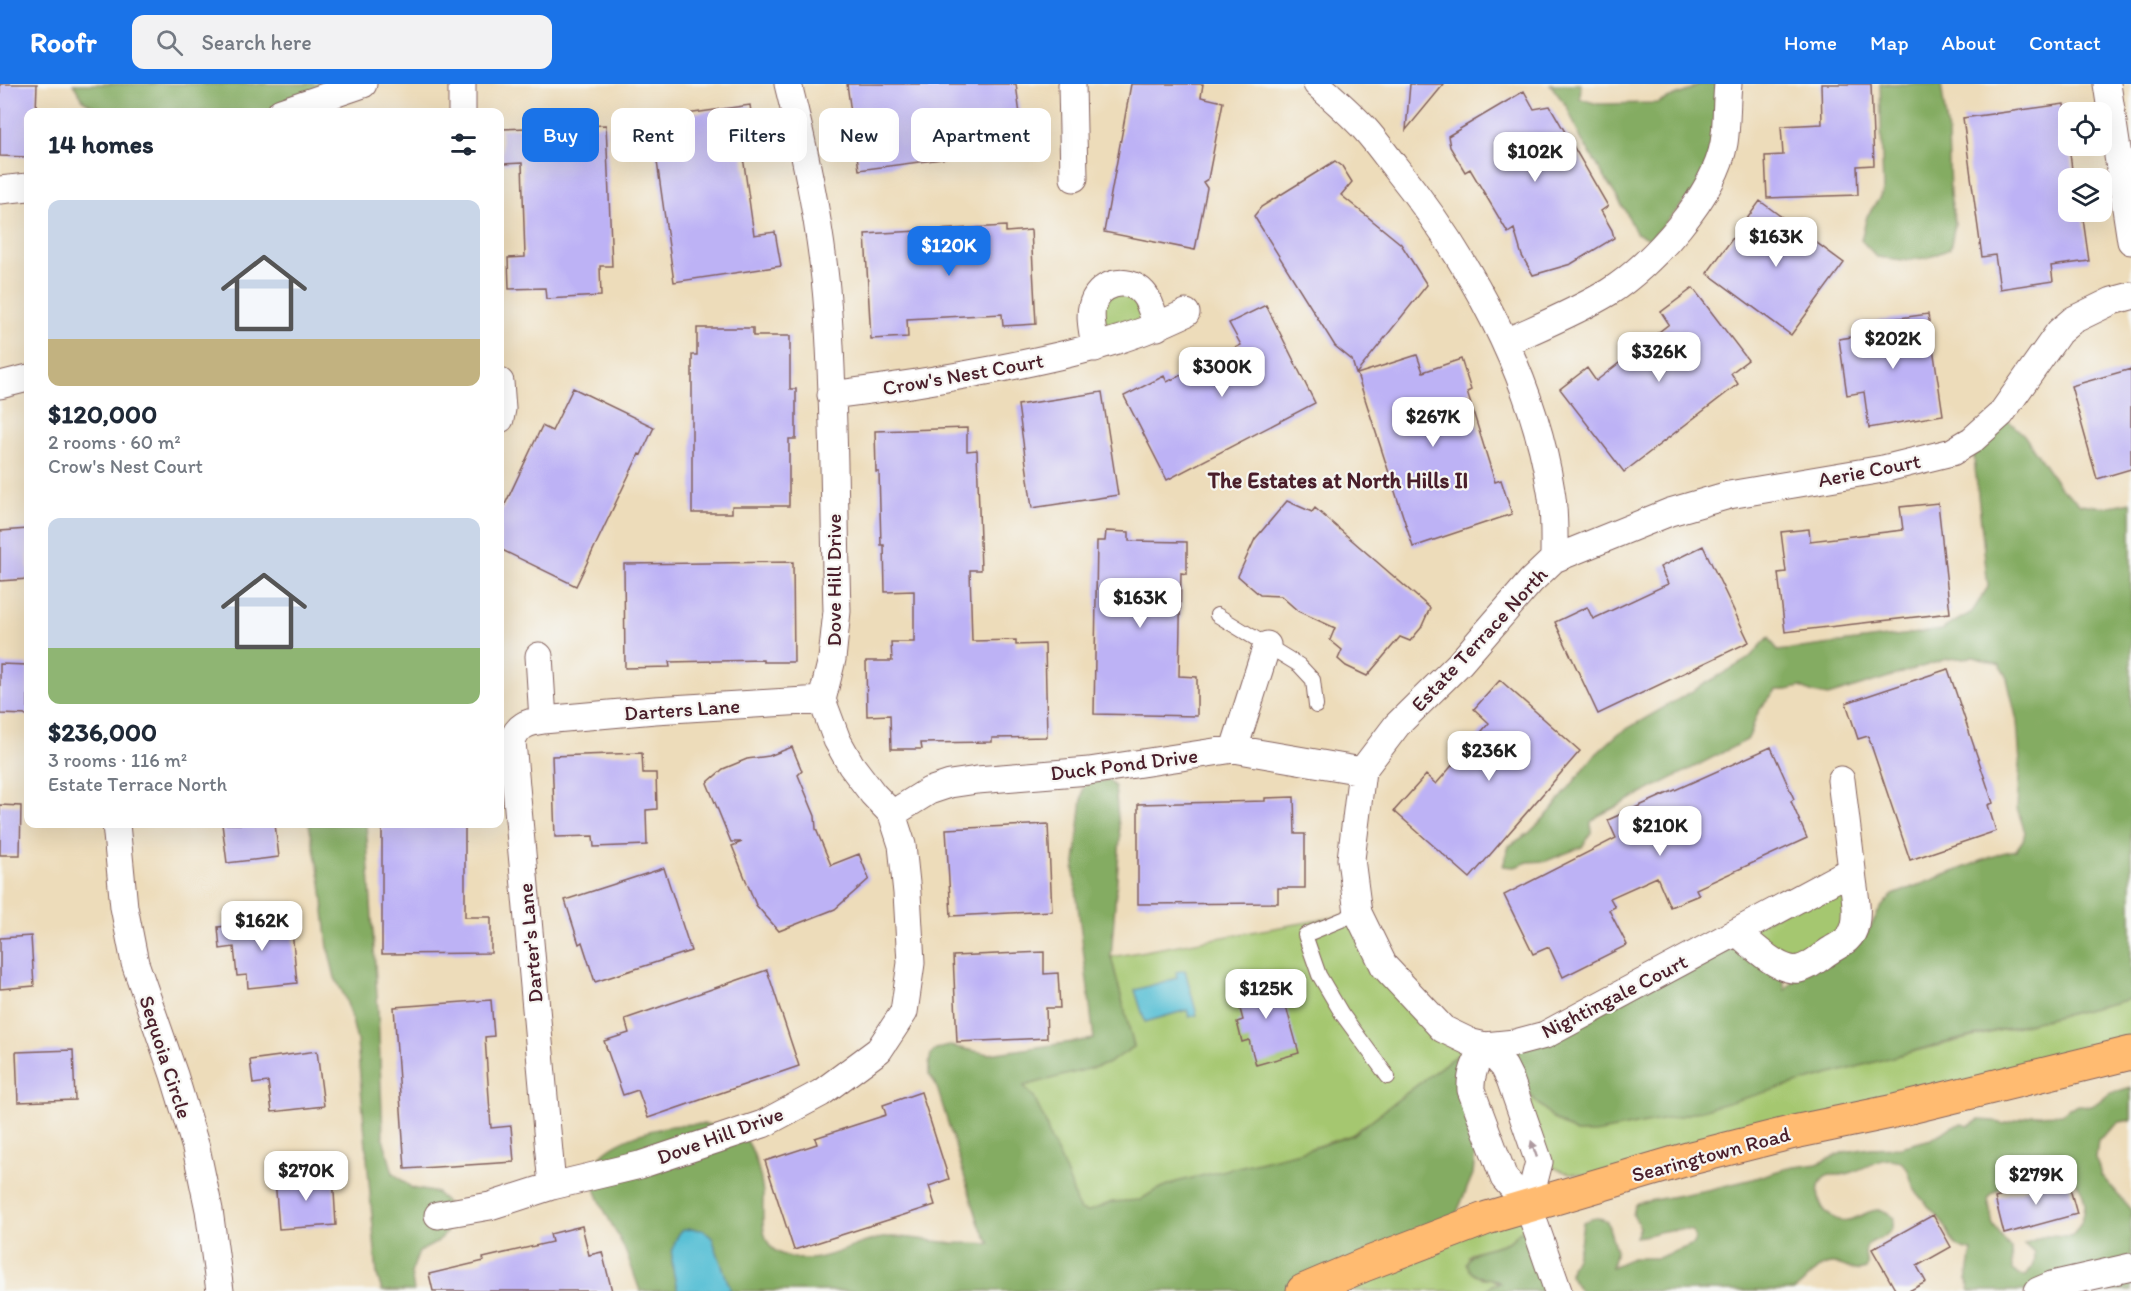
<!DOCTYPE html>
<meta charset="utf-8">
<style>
body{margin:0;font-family:Itim,sans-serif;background:#f2f2f3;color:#1f2937;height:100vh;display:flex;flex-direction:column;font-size:22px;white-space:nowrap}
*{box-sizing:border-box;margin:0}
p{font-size:20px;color:#747a83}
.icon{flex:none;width:33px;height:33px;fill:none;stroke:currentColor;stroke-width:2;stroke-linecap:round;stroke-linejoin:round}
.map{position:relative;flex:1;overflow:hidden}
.details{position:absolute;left:24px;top:24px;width:480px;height:720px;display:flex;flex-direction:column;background:#fff;border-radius:12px;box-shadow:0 6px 24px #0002}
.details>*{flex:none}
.banner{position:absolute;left:522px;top:24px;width:570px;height:54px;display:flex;gap:12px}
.fabs{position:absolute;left:2058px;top:18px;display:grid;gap:12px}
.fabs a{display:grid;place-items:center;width:54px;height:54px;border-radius:12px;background:#fff;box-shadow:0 6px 24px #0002;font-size:30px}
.price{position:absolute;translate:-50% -51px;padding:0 14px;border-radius:12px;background:#fff;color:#222;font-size:20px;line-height:39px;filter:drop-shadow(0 2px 3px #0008)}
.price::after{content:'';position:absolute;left:50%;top:36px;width:18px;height:14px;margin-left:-9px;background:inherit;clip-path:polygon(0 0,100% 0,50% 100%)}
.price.on{background:#1a73e8;color:#fff}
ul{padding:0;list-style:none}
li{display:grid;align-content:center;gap:12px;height:318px;padding:0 24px}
li span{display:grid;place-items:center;height:186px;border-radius:12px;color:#555}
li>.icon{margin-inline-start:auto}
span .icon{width:108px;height:108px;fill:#fffc;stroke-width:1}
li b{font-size:26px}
h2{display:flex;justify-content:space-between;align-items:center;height:72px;padding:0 24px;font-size:26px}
.tag{padding:0 21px;border-radius:12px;background:#fff;box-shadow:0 6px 24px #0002;font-size:21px;line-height:54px}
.tag.on{background:#1a73e8;color:#fff}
header{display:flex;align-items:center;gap:36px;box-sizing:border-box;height:84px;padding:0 30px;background:#1a73e8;color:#fff}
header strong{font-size:28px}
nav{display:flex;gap:33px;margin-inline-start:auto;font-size:21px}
.search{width:420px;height:54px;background:#f2f2f3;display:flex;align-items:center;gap:15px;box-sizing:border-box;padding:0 21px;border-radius:12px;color:#747a83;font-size:22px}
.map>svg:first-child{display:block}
.green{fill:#a5c770;stroke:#78734e;stroke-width:1.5}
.forest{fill:#84ac62;stroke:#676646;stroke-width:1.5;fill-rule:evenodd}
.water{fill:#58c0d5;stroke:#517080;stroke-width:1.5}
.building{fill:#bdb2f5}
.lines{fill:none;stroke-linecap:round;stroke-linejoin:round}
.lane-casing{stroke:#83615d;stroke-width:16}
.street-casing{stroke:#83615d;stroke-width:29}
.primary-casing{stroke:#83615d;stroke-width:35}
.lane{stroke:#fff;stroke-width:14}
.street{stroke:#fff;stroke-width:27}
.primary{stroke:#ffbb71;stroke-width:33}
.oneway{fill:#ae9aa0}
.labels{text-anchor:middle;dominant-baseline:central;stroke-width:4.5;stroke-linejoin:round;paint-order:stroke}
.street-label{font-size:21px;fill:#4a1f2b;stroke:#f6f6f2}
.neighbourhood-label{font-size:22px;font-weight:bold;fill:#4a1f2b;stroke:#f6f6f2}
</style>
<header>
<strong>Roofr</strong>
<div class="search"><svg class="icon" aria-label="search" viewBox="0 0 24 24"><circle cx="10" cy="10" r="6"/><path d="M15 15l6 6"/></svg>Search here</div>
<nav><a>Home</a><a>Map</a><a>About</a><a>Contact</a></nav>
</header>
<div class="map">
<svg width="2131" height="1207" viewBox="0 0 2131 1207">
<rect width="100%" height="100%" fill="#f6f6f2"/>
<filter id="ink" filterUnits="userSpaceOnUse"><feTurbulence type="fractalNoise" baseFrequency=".0167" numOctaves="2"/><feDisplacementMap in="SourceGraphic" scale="12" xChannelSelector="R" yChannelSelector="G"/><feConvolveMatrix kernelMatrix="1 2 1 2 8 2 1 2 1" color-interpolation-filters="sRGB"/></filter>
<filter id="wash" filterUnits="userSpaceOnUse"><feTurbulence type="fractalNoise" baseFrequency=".008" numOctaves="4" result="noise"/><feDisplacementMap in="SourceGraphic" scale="24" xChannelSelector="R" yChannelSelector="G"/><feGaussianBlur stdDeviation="1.35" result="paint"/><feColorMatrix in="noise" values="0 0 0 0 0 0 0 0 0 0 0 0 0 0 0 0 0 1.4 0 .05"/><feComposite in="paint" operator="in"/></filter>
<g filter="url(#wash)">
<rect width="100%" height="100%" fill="#eddcba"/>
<!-- green -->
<path class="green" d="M1123,201L1153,241L1098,260L1096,218Z
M1847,794L1849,843L1795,879L1744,848Z
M1358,829L1384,883L1472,959L1352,1051L1079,1139L1023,1002L1134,963L1111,873Z
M2131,915V969L1597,1093L1565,1088L1539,1078L1507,988L1554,1035L1576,1049Z
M1528,1121L1542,1160L1520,1147L1509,1158L1474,1168L1468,1172L1480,1194H1490L1500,1200L1492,1201L1485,1207H1303Z"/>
<!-- forest -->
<path class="forest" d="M73,0H350L274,26L262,28H103L84,17Z
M1550,0H1581L1580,15L1598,20L1657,19L1688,7L1699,0H1718L1716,84L1650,155L1636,149L1626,128L1581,55L1567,23Z
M1880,0H1941L1948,50L1950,110L1955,139L1950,165L1927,174L1902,176L1877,173L1861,156L1867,132L1883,109Z
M2001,330L2024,351L2059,402L2080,420L2105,423L2131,418V915L1932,962L1677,1033L1595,1049H1576L1554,1035L1507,988L1486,962L1473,1090L1455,1133L1303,1207H640C635,1193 630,1178 624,1164C616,1146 588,1104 593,1085C604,1046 717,1025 744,1053C755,1066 761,1092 763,1109C764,1129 757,1160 781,1170C823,1187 850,1156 890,1153C911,1152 933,1158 954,1159C966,1159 978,1159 990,1160L979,1140L936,1000L929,990V980L931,970L936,965L950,962L989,970L1094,955L1074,789L1083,705L1088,699L1109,696L1115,703L1120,754L1111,873L1134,963L1107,980L1024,1002L1034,1014L1045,1037L1050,1054L1060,1074L1071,1101L1076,1119L1080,1126L1087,1128L1112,1118L1140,1116L1156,1106L1176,1098L1304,1067L1352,1051L1472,959L1486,962L1715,867L1738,863L1783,893L1785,906L1792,897L1863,855C1874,840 1878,822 1893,811L2002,769L2016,766L2023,756L2025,748L2017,724L2020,679L2017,637L2006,590L2000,581L1974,573L1947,575L1828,612L1813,609L1800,603L1787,606H1776C1770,614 1762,621 1758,629C1753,638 1753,647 1747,656L1598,732L1591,738V750L1582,763L1546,777L1528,778L1515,783L1503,782L1509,762L1529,749L1550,728L1594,672L1618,650L1748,575L1769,553L1778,567L1941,546L1972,528L1988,503L1972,356Z
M309,740H366L378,927L383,1054L393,1089L412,1104L437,1109L448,1120L449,1134L446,1149L436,1159L419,1168L411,1189L414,1207H382L377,1191L357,957L351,932L345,913L335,894L328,864L321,798Z
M2131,1003V1036L2120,1038L2098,1056L2096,1074L2101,1091L2131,1126V1207H1970L1967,1197L1972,1167C1966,1166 1959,1165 1955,1160C1950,1155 1948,1146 1944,1140C1936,1129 1925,1120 1917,1109C1908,1098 1913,1081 1896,1076C1877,1071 1856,1093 1834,1091C1812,1089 1813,1129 1839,1136C1859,1141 1874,1113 1894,1134C1893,1137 1894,1141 1892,1144C1885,1161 1856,1150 1868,1181L1866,1185C1854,1190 1845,1180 1833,1180C1814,1180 1807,1200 1793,1207H1580L1570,1191L1571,1183L1576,1173L1580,1160L1583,1138C1592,1134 1599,1132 1607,1137L1616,1166L1612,1183L1632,1174H1657L1684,1164L1693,1160L1695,1154L1692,1147C1672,1142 1656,1150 1636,1153L1640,1143L1633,1131L1635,1122L1638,1119L1707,1106L1749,1096L1787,1084L1817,1080L1844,1068L1870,1064L1901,1063L1931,1055L1953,1042L1962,1040L1969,1042L1979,1036L1994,1037L2003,1040L2032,1031L2062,1030L2069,1024L2079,1021L2092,1022L2111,1009ZM2066,1089C2090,1108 2090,1130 2072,1152L2046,1151L2024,1160L2034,1169C2034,1179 2033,1184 2026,1192L2019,1191L2012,1186L2011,1165L1993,1141L1988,1115C1998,1099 2016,1101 2032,1096C2044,1093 2053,1088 2066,1089Z
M1520,1147L1530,1148L1562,1207H1485L1492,1201L1500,1199C1485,1188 1476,1201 1466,1179C1473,1161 1495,1166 1509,1157C1513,1155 1517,1150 1520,1147Z"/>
<!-- water -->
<path class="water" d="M1185,886L1197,931L1189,933L1187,926L1145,938L1135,906L1177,894L1176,888Z
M690,1145L703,1146L712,1154L731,1207H678C672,1186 667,1165 681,1147Z"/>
<g id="blocks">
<!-- building -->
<path class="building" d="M0,0H37L36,28H28V73L0,72Z
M847,0H1016L1023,54L1001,57L1002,67L859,86Z
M1131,0H1203L1201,13L1223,18L1208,95L1203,98L1207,104L1195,166L1104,148Z
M1410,0H1444L1406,46Z
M1821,0H1871L1874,81L1857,82L1858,111L1767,114L1765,72L1783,71L1781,42L1822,40Z
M1524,7L1534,25L1550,22L1608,122L1601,127L1612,146L1614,154L1571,180L1533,191L1522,172L1514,145L1508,149L1470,85L1465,88L1450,63L1448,52Z
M2064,20L2073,94H2068V128H2082L2089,177L2051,182L2053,197L2000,205L1995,171L1982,173L1963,34Z
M750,21L755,56L741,58L754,151L775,148L781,182L674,198L651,35Z
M606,41L612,182H600L601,212L546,215L545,204L509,205L508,174L525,173L522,79L503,80L501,45Z
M1335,77L1342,82L1352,98L1341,111L1401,160L1427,201L1356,290L1352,276L1335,262L1254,132L1261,123Z
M1760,117L1844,179L1791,251L1707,189Z
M1006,142V148L1031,146L1036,240L1003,242L1002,230L907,235L908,253L871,255L865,150Z
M1693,204L1748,276L1731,289L1738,300L1624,388L1560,305L1587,284L1596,297L1669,240L1661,228Z
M1266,221L1315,319L1167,396L1124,312L1164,292L1167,298L1241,261L1229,239Z
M1928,230L1943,331L1869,344L1864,308L1847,311L1839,255L1858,252L1857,240Z
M697,244H753V252H790V305H796V355H789V422H732V429H692V271H697Z
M1417,271L1423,288L1461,275L1471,306L1467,308L1495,398L1501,396L1512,430L1413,463L1357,290Z
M2131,285V385L2097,395L2071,302Z
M573,304L654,343L641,371L639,370L576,502L500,465V431L542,342L552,347Z
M1102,308L1118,411L1032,424L1018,321Z
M967,344V367L977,366L981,486H970L972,557L1016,556V561L1045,560L1047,653L992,654V658L921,659L922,665H891L890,631L867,632L866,577H892L891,558H914V507L885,508L884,461H881L879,388H876L875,347Z
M1287,417L1312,428L1315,424L1430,524L1421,544L1410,557L1400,553L1367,592L1346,582L1338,575L1342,566L1330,556L1335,544L1298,527L1281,512L1260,511L1238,492L1255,455Z
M1938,419L1950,529L1785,548L1778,489L1786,488L1781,448L1809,445L1810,457L1903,446L1900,423Z
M28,445V495L0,497V447Z
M1106,447L1129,448V457L1187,458V490L1181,489L1179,592L1197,593V632L1094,630L1097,457H1105Z
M1703,462L1749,558L1598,630L1555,538L1587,523L1593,535L1668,500L1660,483Z
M793,478L794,578H763V576L669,578L670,583L625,584L624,480Z
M0,580L28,581V631L0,630Z
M1948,585L1993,719L1988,721L1996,747L1910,776L1868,652L1858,655L1846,619Z
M1500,596L1580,667L1470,794L1394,727L1426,691L1436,700L1489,639L1474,625Z
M792,663L802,687L798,691L815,732L816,745L831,781L859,770L869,795L835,825L779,847L756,821L732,762L742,758H731L707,699L723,685L747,675L769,672Z
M1771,663L1794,715L1791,717L1807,754L1696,805L1699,811L1670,823L1657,793L1610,814L1615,823L1609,826L1627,861L1563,893L1549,863L1533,870L1504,811L1616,754L1608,736Z
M642,669L643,689H656L657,725L646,726L647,761L594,763L593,752L555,753L552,672Z
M1294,713L1295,750H1305V804H1278V819L1138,820V720L1265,717V714Z
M0,721L21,722L20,771H0Z
M222,740H275L279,773L227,779Z
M382,740H465V833H491V869L382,870Z
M1048,740L1052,827L951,832L946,745Z
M664,784L691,867L595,898L582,858L579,860L565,816Z
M291,836L297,899L248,904L247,891L237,892L234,863L220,865L218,843Z
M31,852L34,902L0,905V854Z
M1044,868V890L1058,889L1060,924H1046L1047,954L957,958L953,872Z
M767,886L799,982L648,1034L638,1006L623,1011L604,957L629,949L625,935Z
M1277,890L1299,969L1256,981L1249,956L1242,958L1237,938L1243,936L1234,903Z
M491,916L494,952L485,953L491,1044L511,1042L514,1078L405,1085L394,923Z
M73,966L75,1016L18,1018L16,968Z
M317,967L324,1022L272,1028L268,998L253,1000L250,976Z
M921,1008L949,1095L929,1102L935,1121L794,1166L765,1077L817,1060L815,1054L886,1031L883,1021Z
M333,1091L336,1141L279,1145L275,1095Z
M2067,1094L2077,1130L2004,1150L1995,1114Z
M1933,1131L1951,1163L1917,1182L1926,1198L1909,1207H1896L1872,1165Z
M582,1142L589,1171L602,1168L612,1207H433L429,1190L484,1177L483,1174L552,1158L550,1150Z"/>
</g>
</g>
<g filter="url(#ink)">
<use href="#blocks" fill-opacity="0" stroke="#83615d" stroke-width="1.5"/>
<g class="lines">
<!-- lane casing -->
<g class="lane-casing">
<path id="lane" d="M1217,531L1299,581L1313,596L1316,622
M1358,829L1305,851L1319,891L1342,930L1388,993"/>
</g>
<!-- street casing -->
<g class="street-casing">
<path id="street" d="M462,0V28
M1072,0L1074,94
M1317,0C1333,14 1349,28 1364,44C1375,56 1385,70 1395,83C1468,174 1533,290 1551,407C1555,429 1554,452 1554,475L1531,497L1460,579L1397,641L1362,687L1351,775L1358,829L1384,882L1443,945L1472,959L1485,962L1515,959L1545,951L1852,786L1841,696
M2107,0L2131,157
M281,28L363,0
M0,106L28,103
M1506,258C1541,242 1576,228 1609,208C1652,181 1715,111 1724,59C1727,40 1726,19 1728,0
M1095,264C1094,252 1089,235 1092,223C1097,199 1127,191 1143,209C1151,218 1153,232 1157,243
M500,298L502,325L500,335
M0,301L28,294
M831,311C889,304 945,295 1002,284C1067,271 1126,258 1186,229
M1554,475L1670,428L1729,411L1883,385L1952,368L1972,356L2001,330L2059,248L2073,236L2112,217L2131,212
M539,572L543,636
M1234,665L1267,561
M892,730L929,707L950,700L977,696L1089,687L1234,665L1362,687
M116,740L124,823L135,879L174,991L196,1064L209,1126L220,1207
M1737,848C1751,860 1779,889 1799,885C1810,883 1821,872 1831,866C1841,860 1853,854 1855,841C1859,824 1853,803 1852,786
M552,1102L512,658C517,642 527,638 543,636L655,626L822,616
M1528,1121L1539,1078L1510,995L1504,983L1485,962C1477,977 1470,988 1471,1006L1504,1094L1528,1121L1558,1207
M438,1131L490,1122L552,1102L640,1081L763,1040L821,1009L879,966L904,928L911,879L907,809L902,761L892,730L873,710L851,681L837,656L822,616L832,575L837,527C834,428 835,328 828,229C823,152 807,75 788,0
M2038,1207L2052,1201L2131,1183"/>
</g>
<!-- primary casing -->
<g class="primary-casing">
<path id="primary" d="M1303,1207L1364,1181L1487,1134L1691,1074L1794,1048L1890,1028L2131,969"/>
</g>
<!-- lane -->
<use href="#lane" class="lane"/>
<!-- street -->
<use href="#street" class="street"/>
<!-- primary -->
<use href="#primary" class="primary"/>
</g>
<!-- one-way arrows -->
<defs><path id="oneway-solid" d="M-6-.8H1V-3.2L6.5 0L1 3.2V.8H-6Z" transform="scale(1.5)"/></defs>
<use class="oneway" href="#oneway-solid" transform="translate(1534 1065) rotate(-109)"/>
</g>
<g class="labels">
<!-- street labels -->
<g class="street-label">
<text transform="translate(963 290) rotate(-10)">Crow's Nest Court</text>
<text transform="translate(1869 386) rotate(-11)">Aerie Court</text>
<text transform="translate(833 496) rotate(-90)">Dove Hill Drive</text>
<text transform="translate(1479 555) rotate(-47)">Estate Terrace North</text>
<text transform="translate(682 625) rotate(-4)">Darters Lane</text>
<text transform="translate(1124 680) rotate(-7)">Duck Pond Drive</text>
<text transform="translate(530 859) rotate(-95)">Darter's Lane</text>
<text transform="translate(1614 912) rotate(-27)">Nightingale Court</text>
<text transform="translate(166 973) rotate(72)">Sequoia Circle</text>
<text transform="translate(720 1051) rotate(-20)">Dove Hill Drive</text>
<text transform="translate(1711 1070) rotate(-15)">Searingtown Road</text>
</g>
<!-- neighbourhood labels -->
<g class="neighbourhood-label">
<text x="1338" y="396">The Estates at North Hills II</text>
</g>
</g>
</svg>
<div class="fabs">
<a><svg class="icon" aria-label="locate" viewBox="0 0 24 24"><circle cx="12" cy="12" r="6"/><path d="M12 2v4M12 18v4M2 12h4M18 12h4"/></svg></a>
<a><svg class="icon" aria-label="layers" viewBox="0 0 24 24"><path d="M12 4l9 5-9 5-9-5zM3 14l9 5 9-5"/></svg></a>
</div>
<b class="price" style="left:1535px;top:99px">$102K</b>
<b class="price" style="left:1776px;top:184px">$163K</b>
<b class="price on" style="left:949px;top:193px">$120K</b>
<b class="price" style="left:1893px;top:286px">$202K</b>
<b class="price" style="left:1659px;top:299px">$326K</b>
<b class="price" style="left:1222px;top:314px">$300K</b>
<b class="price" style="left:1433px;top:364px">$267K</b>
<b class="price" style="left:1140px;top:545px">$163K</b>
<b class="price" style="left:1489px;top:698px">$236K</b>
<b class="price" style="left:1660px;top:773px">$210K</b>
<b class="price" style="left:262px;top:868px">$162K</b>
<b class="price" style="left:1266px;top:936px">$125K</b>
<b class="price" style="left:306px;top:1118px">$270K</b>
<b class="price" style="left:2036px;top:1122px">$279K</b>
<div class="banner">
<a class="tag on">Buy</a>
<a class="tag">Rent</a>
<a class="tag">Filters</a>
<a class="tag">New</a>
<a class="tag">Apartment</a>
</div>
<section class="details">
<h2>14 homes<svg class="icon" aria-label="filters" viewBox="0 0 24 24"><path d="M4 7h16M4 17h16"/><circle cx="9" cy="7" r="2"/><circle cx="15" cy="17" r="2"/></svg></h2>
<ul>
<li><span style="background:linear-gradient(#c9d6e8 75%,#c2b280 0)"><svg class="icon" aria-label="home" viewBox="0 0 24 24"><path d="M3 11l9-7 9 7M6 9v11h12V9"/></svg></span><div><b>$120,000</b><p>2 rooms · 60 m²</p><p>Crow's Nest Court</p></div></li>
<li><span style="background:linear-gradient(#c9d6e8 70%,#8fb573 0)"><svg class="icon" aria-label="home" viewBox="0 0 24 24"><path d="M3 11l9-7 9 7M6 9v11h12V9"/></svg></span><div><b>$236,000</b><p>3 rooms · 116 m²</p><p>Estate Terrace North</p></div></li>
</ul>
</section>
</div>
